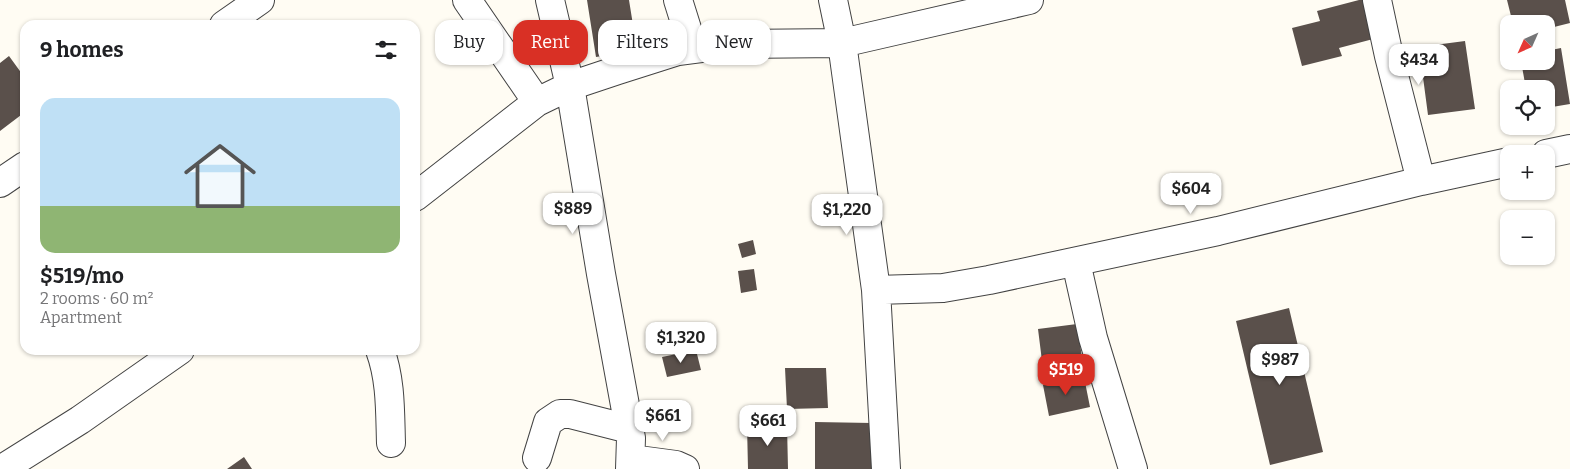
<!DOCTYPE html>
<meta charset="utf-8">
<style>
body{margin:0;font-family:Bitter,serif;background:#f6f6f6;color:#202124;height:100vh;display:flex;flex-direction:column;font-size:19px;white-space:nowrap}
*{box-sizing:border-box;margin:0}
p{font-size:16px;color:#757577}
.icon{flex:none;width:28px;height:28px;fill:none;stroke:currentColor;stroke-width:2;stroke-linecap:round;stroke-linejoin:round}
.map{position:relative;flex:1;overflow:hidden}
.details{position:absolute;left:20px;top:20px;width:400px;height:335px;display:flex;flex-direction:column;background:#fff;border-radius:15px;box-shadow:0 1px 4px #0004}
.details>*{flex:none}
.guide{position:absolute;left:435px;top:20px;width:475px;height:45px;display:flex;gap:10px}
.needle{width:32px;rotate:225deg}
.fabs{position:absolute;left:1500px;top:15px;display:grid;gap:10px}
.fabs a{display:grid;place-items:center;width:55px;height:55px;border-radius:10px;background:#fff;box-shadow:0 1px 4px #0004;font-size:25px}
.price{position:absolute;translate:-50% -42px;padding:0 11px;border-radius:10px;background:#fff;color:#222;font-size:16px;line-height:32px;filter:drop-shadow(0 1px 2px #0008)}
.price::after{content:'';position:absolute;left:50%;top:30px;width:15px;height:11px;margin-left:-8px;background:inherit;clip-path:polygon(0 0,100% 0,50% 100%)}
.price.active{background:#d93025;color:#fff}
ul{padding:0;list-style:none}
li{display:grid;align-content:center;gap:10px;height:265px;padding:0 20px}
li span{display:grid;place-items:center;height:155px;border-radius:15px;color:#555}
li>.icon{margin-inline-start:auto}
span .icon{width:90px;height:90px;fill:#fffc;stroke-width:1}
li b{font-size:21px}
h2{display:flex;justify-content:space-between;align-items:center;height:60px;padding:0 20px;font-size:21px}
.chip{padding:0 18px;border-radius:15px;background:#fff;box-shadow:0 1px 4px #0004;font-size:18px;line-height:45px}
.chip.active{background:#d93025;color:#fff}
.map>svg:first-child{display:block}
.building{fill:#5a504b}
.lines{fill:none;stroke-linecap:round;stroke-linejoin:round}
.minor-casing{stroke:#434343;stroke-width:30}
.minor{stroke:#fff;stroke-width:28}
</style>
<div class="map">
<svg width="1570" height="469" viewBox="0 0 1570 469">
<rect width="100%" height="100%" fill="#fffcf3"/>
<!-- building -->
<path class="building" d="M587,0H629L637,50L596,57Z
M1359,0H1367L1377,38L1339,48L1342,56L1302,66L1292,28L1320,21L1317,11Z
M1507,0H1565L1570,23L1546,29V24H1513Z
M1465,41L1475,109L1428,115L1419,47Z
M1561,48L1570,104L1546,108V89H1526L1521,61H1546V51Z
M9,56L25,78V112L0,131V63Z
M753,240L756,254L742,258L738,244Z
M754,269L757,290L741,293L738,271Z
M1289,308L1323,452L1270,465L1236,321Z
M1077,324L1083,364L1043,369L1038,329Z
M696,350L701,370L667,377L662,357Z
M785,368H826L828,408L787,409Z
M1084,377L1090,407L1049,416L1043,385Z
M815,422L872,423V469H815Z
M747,425H787L788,469H748Z
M244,457L252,469H227Z"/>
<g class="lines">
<!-- minor casing -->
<g class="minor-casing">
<path id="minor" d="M467,0L537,102
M550,0L570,86L601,274L631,438L630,469
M678,0L693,48
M833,0L842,43L876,290L886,469
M1377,0L1389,56L1421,181
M224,25L260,0
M1546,154L1570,149
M0,183L25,166
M415,197L537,102L570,86L618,70L678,51L732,44L842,43L1029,0
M1076,262L1093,338L1133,469
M876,290L943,288L989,280L1218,231L1421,181L1509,162
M380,350C391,380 390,412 391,443
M537,458L548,422L560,414H570L629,429
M631,459L676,465L685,469
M2,469L80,420L180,350"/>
</g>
<!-- minor -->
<use href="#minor" class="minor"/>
</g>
</svg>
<div class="fabs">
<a><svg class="needle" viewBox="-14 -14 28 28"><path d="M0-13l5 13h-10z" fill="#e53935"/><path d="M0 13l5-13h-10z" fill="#757577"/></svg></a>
<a><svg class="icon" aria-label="locate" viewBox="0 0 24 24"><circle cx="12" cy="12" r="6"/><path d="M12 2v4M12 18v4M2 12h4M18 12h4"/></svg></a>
<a>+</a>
<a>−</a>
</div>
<b class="price" style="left:1419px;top:86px">$434</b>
<b class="price" style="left:1191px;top:215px">$604</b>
<b class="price" style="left:573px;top:235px">$889</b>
<b class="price" style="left:847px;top:236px">$1,220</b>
<b class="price" style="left:681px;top:364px">$1,320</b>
<b class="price" style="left:1280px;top:386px">$987</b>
<b class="price active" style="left:1066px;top:396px">$519</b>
<b class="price" style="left:663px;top:442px">$661</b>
<b class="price" style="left:768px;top:447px">$661</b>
<div class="guide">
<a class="chip">Buy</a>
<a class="chip active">Rent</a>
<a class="chip">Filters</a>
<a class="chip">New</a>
</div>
<section class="details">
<h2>9 homes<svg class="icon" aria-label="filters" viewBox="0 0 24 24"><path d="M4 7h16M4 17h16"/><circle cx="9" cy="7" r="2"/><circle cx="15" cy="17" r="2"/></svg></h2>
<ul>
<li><span style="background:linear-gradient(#bfe0f5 70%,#8fb573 0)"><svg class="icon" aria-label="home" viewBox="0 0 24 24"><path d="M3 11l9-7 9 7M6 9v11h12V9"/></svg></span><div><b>$519/mo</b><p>2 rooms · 60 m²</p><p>Apartment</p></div></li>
</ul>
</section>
</div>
